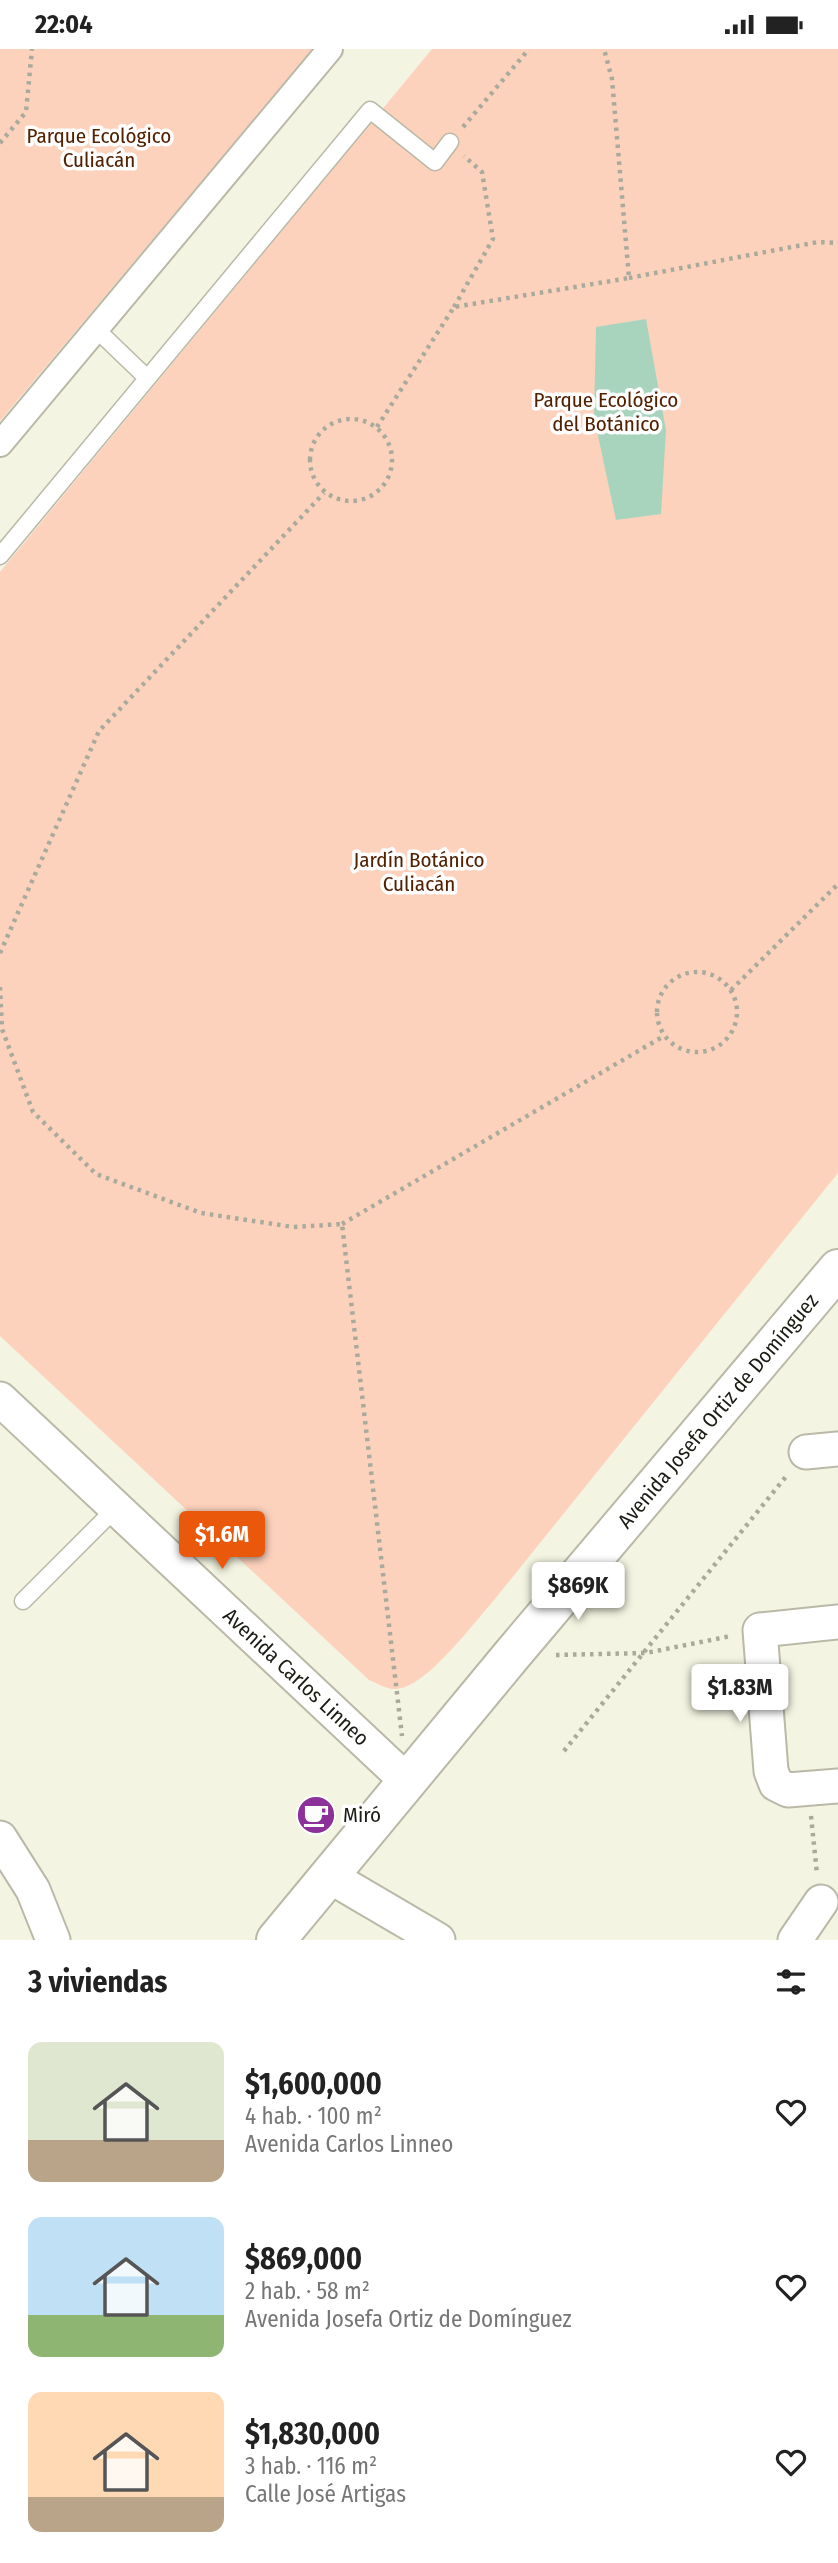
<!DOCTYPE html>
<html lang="es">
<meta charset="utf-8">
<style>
body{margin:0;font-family:"Fira Sans Condensed",sans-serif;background:#f6f6f6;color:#222;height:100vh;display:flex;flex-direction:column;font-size:26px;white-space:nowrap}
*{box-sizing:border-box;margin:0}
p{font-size:23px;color:#767676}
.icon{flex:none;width:38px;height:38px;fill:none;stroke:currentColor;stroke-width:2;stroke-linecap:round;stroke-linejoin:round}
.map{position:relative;height:1891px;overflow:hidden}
.details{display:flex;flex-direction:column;background:#fff;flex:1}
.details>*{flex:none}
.price{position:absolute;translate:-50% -60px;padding:0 16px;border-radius:7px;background:#fff;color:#222;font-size:23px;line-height:46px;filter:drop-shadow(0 2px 4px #0008)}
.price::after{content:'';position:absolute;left:50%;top:42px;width:21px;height:16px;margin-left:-10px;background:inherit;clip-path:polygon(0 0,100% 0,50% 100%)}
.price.on{background:#ea580c;color:#fff}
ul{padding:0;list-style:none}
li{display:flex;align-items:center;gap:21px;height:175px;padding:0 28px}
li span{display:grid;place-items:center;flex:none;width:196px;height:140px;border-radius:14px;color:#555}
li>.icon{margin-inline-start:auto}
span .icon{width:84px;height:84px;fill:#fffc;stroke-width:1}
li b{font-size:30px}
h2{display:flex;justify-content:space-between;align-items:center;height:84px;padding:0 28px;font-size:30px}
.status{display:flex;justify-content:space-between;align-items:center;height:49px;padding:0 35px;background:#fff;direction:ltr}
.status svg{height:19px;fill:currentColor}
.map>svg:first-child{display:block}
.green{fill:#fdd2bd}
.water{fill:#a8d4be}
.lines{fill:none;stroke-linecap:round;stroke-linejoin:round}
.service-casing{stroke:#bab9a8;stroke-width:19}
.pedestrian-casing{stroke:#bab9a8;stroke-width:28}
.minor-casing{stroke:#bab9a8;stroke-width:37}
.secondary-casing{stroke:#bab9a8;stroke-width:42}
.path{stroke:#aaaa9c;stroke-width:4.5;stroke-dasharray:3.5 5;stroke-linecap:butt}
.service{stroke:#fff;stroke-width:16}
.pedestrian{stroke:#fff;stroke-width:24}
.minor{stroke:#fff;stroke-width:33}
.secondary{stroke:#fff;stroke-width:38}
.labels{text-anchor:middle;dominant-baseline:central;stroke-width:7;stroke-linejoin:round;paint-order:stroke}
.park-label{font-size:21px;fill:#532000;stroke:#fff}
.street-label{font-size:21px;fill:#1b1b14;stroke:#fff}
.poi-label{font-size:21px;fill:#1b1b14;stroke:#fff;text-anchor:start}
</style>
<div class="status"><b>22:04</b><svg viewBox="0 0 49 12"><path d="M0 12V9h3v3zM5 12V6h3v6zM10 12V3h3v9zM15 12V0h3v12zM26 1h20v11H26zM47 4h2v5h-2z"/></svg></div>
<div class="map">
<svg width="838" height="1891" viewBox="0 0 838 1891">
<rect width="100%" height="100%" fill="#f4f4e2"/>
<!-- green -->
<path class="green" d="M0,0H313L0,372Z
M432,0H838V1124L490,1556C471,1577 423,1642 394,1640C386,1640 377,1634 369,1631L0,1287V523Z"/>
<!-- water -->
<path class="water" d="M646,270L666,381L661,465L616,471L594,368L596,278Z"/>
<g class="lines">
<!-- service casing -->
<g class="service-casing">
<path id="service" d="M96,280L146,328
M0,507L370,61L435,113L450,93
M23,1552L116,1459"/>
</g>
<!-- pedestrian casing -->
<g class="pedestrian-casing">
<path id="pedestrian" d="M0,395L330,0"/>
</g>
<!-- minor casing -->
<g class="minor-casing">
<path id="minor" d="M0,1350L408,1733
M806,1403L838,1400
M838,1573L760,1581L771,1722L776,1735L788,1741L838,1737
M0,1789L33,1841L53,1891
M329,1827L438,1891
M795,1891L821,1853"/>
</g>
<!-- secondary casing -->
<g class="secondary-casing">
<path id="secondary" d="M276,1891L511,1607L838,1220"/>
</g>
<!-- path -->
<path class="path" d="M463,78L529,0
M0,94L26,63L32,0
M629,229L818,193L838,194
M454,258L493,190L482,123L464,107
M310 411a41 41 0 1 1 82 0a41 41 0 1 1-82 0Z
M377,378L454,258L629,229L612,30L604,0
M0,904L99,682L324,444
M657 963a40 40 0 1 1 80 0a40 40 0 1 1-80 0Z
M0,938L2,980L33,1063L96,1125L201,1164L293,1178L342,1175L402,1687
M731,941L838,835
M342,1175L664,987
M556,1606L646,1604L731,1587
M564,1702L788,1425
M811,1767L817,1825"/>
<!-- service -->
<use href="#service" class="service"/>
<!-- pedestrian -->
<use href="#pedestrian" class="pedestrian"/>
<!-- minor -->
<use href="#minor" class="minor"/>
<!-- secondary -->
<use href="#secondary" class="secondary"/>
</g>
<!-- icons -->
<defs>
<g id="cafe-disc" transform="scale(2.0125)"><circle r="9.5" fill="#8c309a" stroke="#fff"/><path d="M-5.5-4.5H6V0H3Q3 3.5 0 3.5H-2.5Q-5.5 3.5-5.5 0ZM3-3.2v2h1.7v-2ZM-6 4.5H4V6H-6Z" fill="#fff"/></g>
</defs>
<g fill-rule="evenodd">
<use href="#cafe-disc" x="316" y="1766"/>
</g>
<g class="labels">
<!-- park labels -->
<g class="park-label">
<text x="99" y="87">Parque Ecológico<tspan x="99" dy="24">Culiacán</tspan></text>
<text x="606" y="351">Parque Ecológico<tspan x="606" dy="24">del Botánico</tspan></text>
<text x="419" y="811">Jardín Botánico<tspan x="419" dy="24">Culiacán</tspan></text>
</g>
<!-- street labels -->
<g class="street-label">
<text transform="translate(718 1362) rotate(-50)">Avenida Josefa Ortiz de Domínguez</text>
<text transform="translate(296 1628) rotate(43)">Avenida Carlos Linneo</text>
</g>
<!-- poi labels -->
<g class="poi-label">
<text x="343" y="1766">Miró</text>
</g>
</g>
</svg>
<b class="price on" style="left:222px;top:1522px">$1.6M</b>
<b class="price" style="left:578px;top:1573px">$869K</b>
<b class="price" style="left:740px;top:1675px">$1.83M</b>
</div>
<section class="details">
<h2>3 viviendas<svg class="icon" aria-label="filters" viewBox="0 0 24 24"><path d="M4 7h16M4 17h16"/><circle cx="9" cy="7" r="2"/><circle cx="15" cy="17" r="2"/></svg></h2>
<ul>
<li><span style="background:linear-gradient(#dfe7d0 70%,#b9a48a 0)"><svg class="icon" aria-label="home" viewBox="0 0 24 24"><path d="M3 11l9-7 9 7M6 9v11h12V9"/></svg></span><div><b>$1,600,000</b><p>4 hab. · 100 m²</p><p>Avenida Carlos Linneo</p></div><svg class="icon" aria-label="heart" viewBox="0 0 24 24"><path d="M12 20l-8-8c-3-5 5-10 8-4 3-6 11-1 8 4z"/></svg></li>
<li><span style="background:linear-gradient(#bfe0f5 70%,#8fb573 0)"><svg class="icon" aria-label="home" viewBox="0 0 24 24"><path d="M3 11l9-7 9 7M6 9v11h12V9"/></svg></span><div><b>$869,000</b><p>2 hab. · 58 m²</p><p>Avenida Josefa Ortiz de Domínguez</p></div><svg class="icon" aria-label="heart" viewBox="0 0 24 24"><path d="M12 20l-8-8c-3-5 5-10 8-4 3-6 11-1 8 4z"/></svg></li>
<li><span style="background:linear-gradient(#ffd9b3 75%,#b9a48a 0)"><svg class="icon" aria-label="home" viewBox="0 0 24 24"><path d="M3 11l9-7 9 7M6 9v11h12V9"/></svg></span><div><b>$1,830,000</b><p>3 hab. · 116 m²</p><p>Calle José Artigas</p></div><svg class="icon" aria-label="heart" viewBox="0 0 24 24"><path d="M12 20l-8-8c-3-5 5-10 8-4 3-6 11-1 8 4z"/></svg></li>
</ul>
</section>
